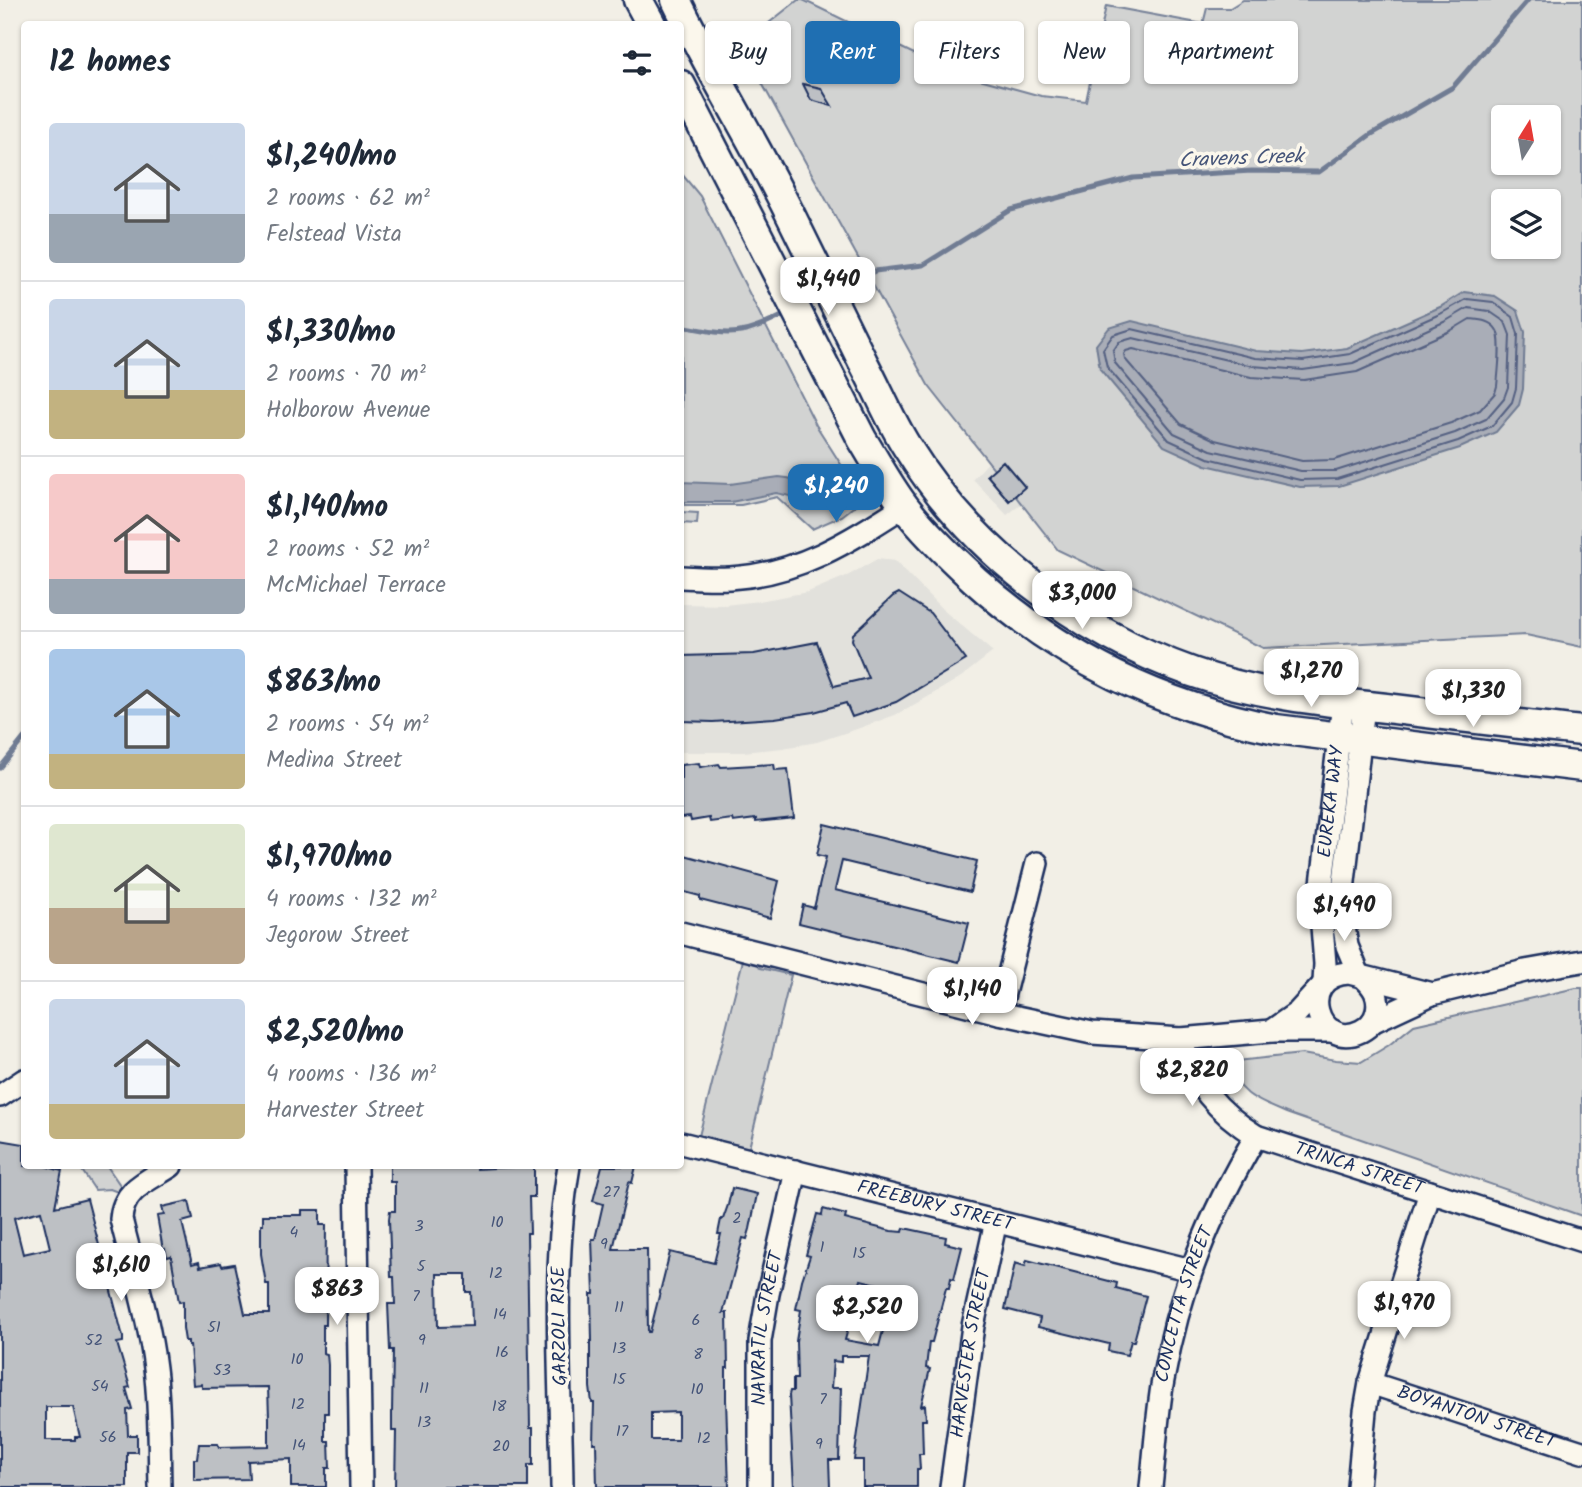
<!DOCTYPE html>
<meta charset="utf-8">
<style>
body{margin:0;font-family:Kalam,sans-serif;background:#f6f6f7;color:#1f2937;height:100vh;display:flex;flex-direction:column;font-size:26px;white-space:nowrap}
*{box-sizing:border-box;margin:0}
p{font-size:23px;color:#747a83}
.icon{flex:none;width:38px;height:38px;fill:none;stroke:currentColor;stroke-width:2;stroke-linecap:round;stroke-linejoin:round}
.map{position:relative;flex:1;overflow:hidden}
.panel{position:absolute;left:21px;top:21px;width:663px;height:1148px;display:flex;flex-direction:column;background:#fff;border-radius:7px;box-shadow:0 2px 5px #0004}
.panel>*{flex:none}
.guide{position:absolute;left:705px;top:21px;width:665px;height:63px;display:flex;gap:14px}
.needle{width:46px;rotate:11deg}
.buttons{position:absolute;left:1491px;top:105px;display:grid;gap:14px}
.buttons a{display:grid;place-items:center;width:70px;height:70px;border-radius:7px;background:#fff;box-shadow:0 2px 5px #0004;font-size:35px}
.price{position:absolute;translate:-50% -60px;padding:0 16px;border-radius:14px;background:#fff;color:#222;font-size:23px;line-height:46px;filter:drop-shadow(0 2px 4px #0008)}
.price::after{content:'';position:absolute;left:50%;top:42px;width:21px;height:16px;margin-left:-10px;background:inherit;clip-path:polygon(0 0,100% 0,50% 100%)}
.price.active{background:#1f6fb2;color:#fff}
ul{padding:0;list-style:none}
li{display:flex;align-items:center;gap:21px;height:175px;padding:0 28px}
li+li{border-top:2px solid #e0e1e3}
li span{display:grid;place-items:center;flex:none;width:196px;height:140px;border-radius:7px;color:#555}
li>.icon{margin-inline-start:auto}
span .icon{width:84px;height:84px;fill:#fffc;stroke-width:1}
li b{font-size:30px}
h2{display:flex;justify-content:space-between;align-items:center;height:84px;padding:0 28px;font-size:30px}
.tag{padding:0 24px;border-radius:7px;background:#fff;box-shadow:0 2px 5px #0004;font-size:24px;line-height:63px}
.tag.active{background:#1f6fb2;color:#fff}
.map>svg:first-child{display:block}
.built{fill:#e2e1dc}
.green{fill:#d2d3d2;stroke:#768198;stroke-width:2;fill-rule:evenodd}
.water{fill:#a9adb7;stroke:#707b93;stroke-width:2}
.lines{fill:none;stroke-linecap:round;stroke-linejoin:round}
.shore{stroke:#546182;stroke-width:2}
.stream{stroke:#707b93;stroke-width:5}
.building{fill:#bdc0c4;stroke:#1b2f5e;stroke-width:2;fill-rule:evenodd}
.minor-casing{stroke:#1b2f5e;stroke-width:26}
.major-casing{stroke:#1b2f5e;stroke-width:33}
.minor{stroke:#fbf7ec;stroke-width:21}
.major{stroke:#fbf7ec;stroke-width:28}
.labels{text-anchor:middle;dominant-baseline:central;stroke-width:7;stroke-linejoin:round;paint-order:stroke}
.number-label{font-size:16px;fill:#445378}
.street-label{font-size:19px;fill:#1b2f5e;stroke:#fbf7ec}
.water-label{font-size:21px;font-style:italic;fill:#465579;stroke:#fbf7ec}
</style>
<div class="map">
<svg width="1582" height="1487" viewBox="0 0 1582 1487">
<rect width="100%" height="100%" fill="#f2efe6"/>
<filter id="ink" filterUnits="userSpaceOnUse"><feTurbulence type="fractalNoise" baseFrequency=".0143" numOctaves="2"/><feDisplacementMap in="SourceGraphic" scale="14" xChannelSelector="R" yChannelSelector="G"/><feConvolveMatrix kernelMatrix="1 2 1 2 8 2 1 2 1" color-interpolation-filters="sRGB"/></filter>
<g filter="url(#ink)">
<!-- built -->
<path class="built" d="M1023,424L1066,469L1007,515L973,479Z
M877,559L895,561L942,609L993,652L961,677L926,698L895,715L857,729L817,742L783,748L743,752H681V604L725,605L759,601L808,592L849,575Z"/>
<!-- green -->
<path class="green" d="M798,0H803L947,70L1041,96L1086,101L1106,6L1203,24L1207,8H1230L1243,0H1582V647L1526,635L1263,648L1058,550L928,385L741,45ZM1503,117H1549V163H1503ZM1503,201H1549V247H1503Z
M681,173L700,196L816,425L856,488L857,504L842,516L812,529L777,497L741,505H681Z
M681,512L698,513L697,524L681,523Z
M744,956L757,960L760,968L791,975L749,1148L699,1136Z
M1576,988H1582V1216L1289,1114C1258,1101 1239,1096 1227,1062L1302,1054L1336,1060L1361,1062L1389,1045L1414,1025Z
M79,1166H107L122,1188L118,1192L110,1189L95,1190Z"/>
<!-- water -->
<path class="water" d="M1464,292L1495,296L1518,311L1525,332L1523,389L1519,405L1496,432L1460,448L1339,486L1300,487L1206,465L1164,446L1100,369L1096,345L1109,328L1132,321L1256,351L1302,354L1347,348L1440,307Z
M779,477C802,479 817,486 836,499L833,505L776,493L731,502H681V482L730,484Z"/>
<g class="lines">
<!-- shore -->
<path class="shore" d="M1467,299L1493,302L1513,317L1518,334L1516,388L1512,402L1492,426L1458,441L1337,479L1300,480L1208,458L1169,440L1107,367L1103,349L1113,335L1132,329L1255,358L1303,361L1350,354L1442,313Z
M1468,308L1489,311L1505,322L1510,335L1508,387L1504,398L1486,419L1455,433L1336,471H1301L1211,450L1174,433L1115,363L1113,351L1119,342L1133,338L1253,366L1303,370L1353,363L1446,321Z
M1470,319C1479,320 1490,320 1496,329C1503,337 1498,374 1497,386L1495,393L1480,410L1451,423L1334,460L1302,461L1215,440L1181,424L1125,359L1124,354L1126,351L1133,349L1251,377L1304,380L1357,372L1450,331Z"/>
<!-- stream -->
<path class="stream" d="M837,288L875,271L923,265L1011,210L1133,178L1252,171L1319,172L1370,135L1453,87L1528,0
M803,305L822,295
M681,326C734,336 739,338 788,313
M0,768L24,738"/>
</g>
<!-- building -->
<path class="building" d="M803,84L821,88L832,106L811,100Z
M1003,461L1025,487L1009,501L987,475Z
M899,593L930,613L966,660L896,702L852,717L846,703L814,712L775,718L713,722L681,721V656L754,654L817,642L834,686L868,678L852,640L853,634L893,596Z
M699,763L700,767L719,764L721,767L774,764L775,770L788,769L794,818L756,822V819L733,822L732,819L710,822L709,818L691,821L690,817L681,818V765Z
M824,824L977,861L970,892L842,861L835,890L969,923L959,962L799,923L803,905L814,908L826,857L817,855Z
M681,854L779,881L770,918L700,900V896L681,891Z
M0,1140L24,1144V1166H45L62,1171L55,1207L87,1199L123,1337V1342L117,1343L130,1387L126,1388L132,1409L127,1410L128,1435H137V1452H127V1487H0ZM41,1211L50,1248L23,1254L14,1218ZM46,1407H73L80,1437H75V1440H46Z
M390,1166H477V1169L534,1166V1197H529L530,1233H527L530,1428H533V1465H528V1487H395L396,1431H392V1413L393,1350H390L388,1304H395L394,1277H391L389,1219L390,1211H395V1182H390ZM437,1274H466V1292H471L472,1326L438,1327Z
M602,1166H636L632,1183L629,1182L613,1249H647L648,1332H650L670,1252L714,1263L721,1234H718L721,1219H723L728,1205L732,1188L757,1194L750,1229L747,1239L743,1238L723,1313H727L728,1368H726V1400L729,1487H597L596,1443H593L594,1403H592L590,1387V1341H592L591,1294H594L592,1239H595L603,1204L593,1201ZM678,1412V1440H651V1413Z
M189,1201L193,1219L182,1222L192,1264L199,1262L200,1267L221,1263L222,1266L234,1264L245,1314H269V1284H266L261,1254V1224H263V1215H302V1210H320V1225H326L325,1325H323V1353L327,1354L328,1365V1413H325V1441H329L330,1468H326V1487H291V1459L248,1461L249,1479L194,1480V1459H197L199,1444H218L219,1447L269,1446V1418L268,1387L202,1388V1384L193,1385L190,1345H188V1341H185L183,1328V1301L179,1302L171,1256L167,1257L165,1249L163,1250L157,1216L164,1215L162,1207Z
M823,1209L846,1215L845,1219L891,1231L903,1232L904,1228L946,1237L945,1243L962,1247L954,1279L951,1278L949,1288H946L932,1342H929L926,1368L930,1369L921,1406L925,1405L926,1420H922L923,1454H919L920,1469H917V1487H863V1460H854L869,1356H841V1362L833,1361L831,1388H841L839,1460H829L830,1487H794L789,1395L790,1391H793V1379H797L796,1341L801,1310L796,1309L802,1280L810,1256L806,1255L817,1214L822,1215ZM861,1280L894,1288L879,1346L845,1340Z
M1027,1260L1117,1283L1116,1288L1146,1296L1134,1341H1131L1127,1355L1108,1351L1109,1344L1038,1327L1040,1318L1005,1309L1015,1263L1025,1266Z"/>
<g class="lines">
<!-- minor casing -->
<g class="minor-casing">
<g id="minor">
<path d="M681,577C697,578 714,579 730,578C799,574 848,542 904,506"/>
<path d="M681,933L999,1013L1092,1033L1181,1039L1271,1031H1333"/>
<path d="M1359,975L1347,946L1341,908L1364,706"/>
<path d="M1364,978C1374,987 1380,997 1377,1011C1375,1020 1369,1027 1361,1031C1317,1052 1294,976 1349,973L1432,994"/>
<path id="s1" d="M1324,983L1325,964L1320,901L1343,703"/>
<path d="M999,1013L1037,863"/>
<path d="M1372,1022L1432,994L1525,971L1582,961"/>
<path d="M1271,1031L1297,1013L1319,989"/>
<path id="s2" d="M1181,1039C1193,1084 1218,1112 1256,1136L1582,1241"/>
<path d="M0,1096L24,1080"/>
<path id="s3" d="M681,1143L1191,1270"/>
<path d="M356,1166L361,1487"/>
<path id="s4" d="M1370,1383L1582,1452"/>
<path d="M160,1487C159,1447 160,1407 155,1368C149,1318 133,1268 121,1219C123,1189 148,1181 171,1166"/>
<path d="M562,1487C561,1380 551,1271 569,1166"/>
<path id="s5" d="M760,1487V1341L768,1294L796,1171"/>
<path id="s6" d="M951,1487L973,1326L996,1221"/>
<path id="s7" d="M1151,1487C1155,1452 1157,1415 1163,1380C1180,1287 1208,1217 1256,1136"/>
<path d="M1358,1487L1365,1411L1370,1383L1430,1192"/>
</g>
</g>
<!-- major casing -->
<g class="major-casing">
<path id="major" d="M638,0L651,24
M676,0C711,73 754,141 790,214C814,263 839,313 863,362C878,390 890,420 907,447C971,550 1078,632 1192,672C1255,694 1320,701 1386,708C1451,716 1517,724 1582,731
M681,85L862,439C876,462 889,486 905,507C925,533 950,557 975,580C1063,659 1160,706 1276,729L1582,767"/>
</g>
<!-- minor -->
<use href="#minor" class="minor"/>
<!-- major -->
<use href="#major" class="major"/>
</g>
</g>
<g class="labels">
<!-- number labels -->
<g class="number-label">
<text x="611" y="1192">27</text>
<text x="737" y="1218">2</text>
<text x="497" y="1222">10</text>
<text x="419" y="1226">3</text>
<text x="294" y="1232">4</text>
<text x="604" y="1244">9</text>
<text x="822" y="1247">1</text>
<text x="859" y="1253">15</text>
<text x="421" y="1266">5</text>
<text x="496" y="1273">12</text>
<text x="416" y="1296">7</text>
<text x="619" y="1307">11</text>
<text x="500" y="1314">14</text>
<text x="696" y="1320">6</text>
<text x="214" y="1327">51</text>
<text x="94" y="1340">52</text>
<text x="422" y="1340">9</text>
<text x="619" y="1348">13</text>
<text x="502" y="1352">16</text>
<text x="698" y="1354">8</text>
<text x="297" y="1359">10</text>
<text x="222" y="1370">53</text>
<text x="619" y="1379">15</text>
<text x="100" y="1386">54</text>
<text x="424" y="1388">11</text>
<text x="697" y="1389">10</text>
<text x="823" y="1399">7</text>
<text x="298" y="1404">12</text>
<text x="499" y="1406">18</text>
<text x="424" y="1422">13</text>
<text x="622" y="1431">17</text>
<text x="108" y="1437">56</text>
<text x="704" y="1438">12</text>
<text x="819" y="1444">9</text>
<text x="299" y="1445">14</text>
<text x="501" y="1446">20</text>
</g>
<!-- street labels -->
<g class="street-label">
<text stroke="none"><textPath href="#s1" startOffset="182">EUREKA WAY</textPath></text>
<text stroke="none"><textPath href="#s2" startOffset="234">TRINCA STREET</textPath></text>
<text stroke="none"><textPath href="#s3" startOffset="262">FREEBURY STREET</textPath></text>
<text stroke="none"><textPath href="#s7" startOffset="186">CONCETTA STREET</textPath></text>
<text transform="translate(560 1326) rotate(-91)">GARZOLI RISE</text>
<text stroke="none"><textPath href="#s5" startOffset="159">NAVRATIL STREET</textPath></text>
<text stroke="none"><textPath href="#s6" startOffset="135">HARVESTER STREET</textPath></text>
<text stroke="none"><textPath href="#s4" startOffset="112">BOYANTON STREET</textPath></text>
</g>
<!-- water labels -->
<g class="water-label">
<text transform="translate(1241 159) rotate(-2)">Cravens Creek</text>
</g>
</g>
</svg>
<div class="buttons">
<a><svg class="needle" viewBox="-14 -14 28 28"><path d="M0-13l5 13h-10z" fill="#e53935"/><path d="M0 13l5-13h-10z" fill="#747a83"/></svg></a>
<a><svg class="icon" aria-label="layers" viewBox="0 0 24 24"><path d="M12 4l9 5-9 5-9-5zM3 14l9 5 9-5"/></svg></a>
</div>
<b class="price" style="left:828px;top:317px">$1,440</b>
<b class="price active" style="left:836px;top:524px">$1,240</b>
<b class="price" style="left:1082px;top:631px">$3,000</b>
<b class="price" style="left:1311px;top:709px">$1,270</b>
<b class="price" style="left:1473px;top:729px">$1,330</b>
<b class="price" style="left:1344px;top:943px">$1,490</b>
<b class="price" style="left:972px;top:1027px">$1,140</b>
<b class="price" style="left:1192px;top:1108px">$2,820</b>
<b class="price" style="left:121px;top:1303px">$1,610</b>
<b class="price" style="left:337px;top:1327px">$863</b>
<b class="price" style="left:1404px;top:1341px">$1,970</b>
<b class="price" style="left:867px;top:1345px">$2,520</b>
<div class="guide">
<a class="tag">Buy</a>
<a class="tag active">Rent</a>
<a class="tag">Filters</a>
<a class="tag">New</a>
<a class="tag">Apartment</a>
</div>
<section class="panel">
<h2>12 homes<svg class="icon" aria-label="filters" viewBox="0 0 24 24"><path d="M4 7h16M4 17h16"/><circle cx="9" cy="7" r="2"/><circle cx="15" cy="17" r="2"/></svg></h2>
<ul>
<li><span style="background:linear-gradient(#c9d6e8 65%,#9aa5b1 0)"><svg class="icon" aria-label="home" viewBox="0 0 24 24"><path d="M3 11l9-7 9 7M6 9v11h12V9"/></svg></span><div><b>$1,240/mo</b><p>2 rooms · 62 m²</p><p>Felstead Vista</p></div></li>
<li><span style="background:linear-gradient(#c9d6e8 65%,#c2b280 0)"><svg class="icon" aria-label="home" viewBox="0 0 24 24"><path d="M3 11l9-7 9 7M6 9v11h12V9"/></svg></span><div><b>$1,330/mo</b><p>2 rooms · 70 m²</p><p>Holborow Avenue</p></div></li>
<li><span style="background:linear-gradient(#f6c9c9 75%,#9aa5b1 0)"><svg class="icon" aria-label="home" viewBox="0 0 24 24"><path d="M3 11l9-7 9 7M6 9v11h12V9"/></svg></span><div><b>$1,140/mo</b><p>2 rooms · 52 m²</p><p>McMichael Terrace</p></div></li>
<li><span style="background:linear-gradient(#a9c7e8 75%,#c2b280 0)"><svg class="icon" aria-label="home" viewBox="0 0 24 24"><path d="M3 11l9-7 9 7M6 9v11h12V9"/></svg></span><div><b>$863/mo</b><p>2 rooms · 54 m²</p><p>Medina Street</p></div></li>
<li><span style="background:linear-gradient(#dfe7d0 60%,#b9a48a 0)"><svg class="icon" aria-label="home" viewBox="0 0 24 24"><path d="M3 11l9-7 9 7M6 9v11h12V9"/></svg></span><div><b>$1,970/mo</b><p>4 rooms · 132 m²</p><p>Jegorow Street</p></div></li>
<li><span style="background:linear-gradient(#c9d6e8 75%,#c2b280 0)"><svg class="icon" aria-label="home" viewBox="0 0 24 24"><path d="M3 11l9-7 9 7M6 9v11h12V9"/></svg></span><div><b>$2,520/mo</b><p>4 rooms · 136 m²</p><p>Harvester Street</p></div></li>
</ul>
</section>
</div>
